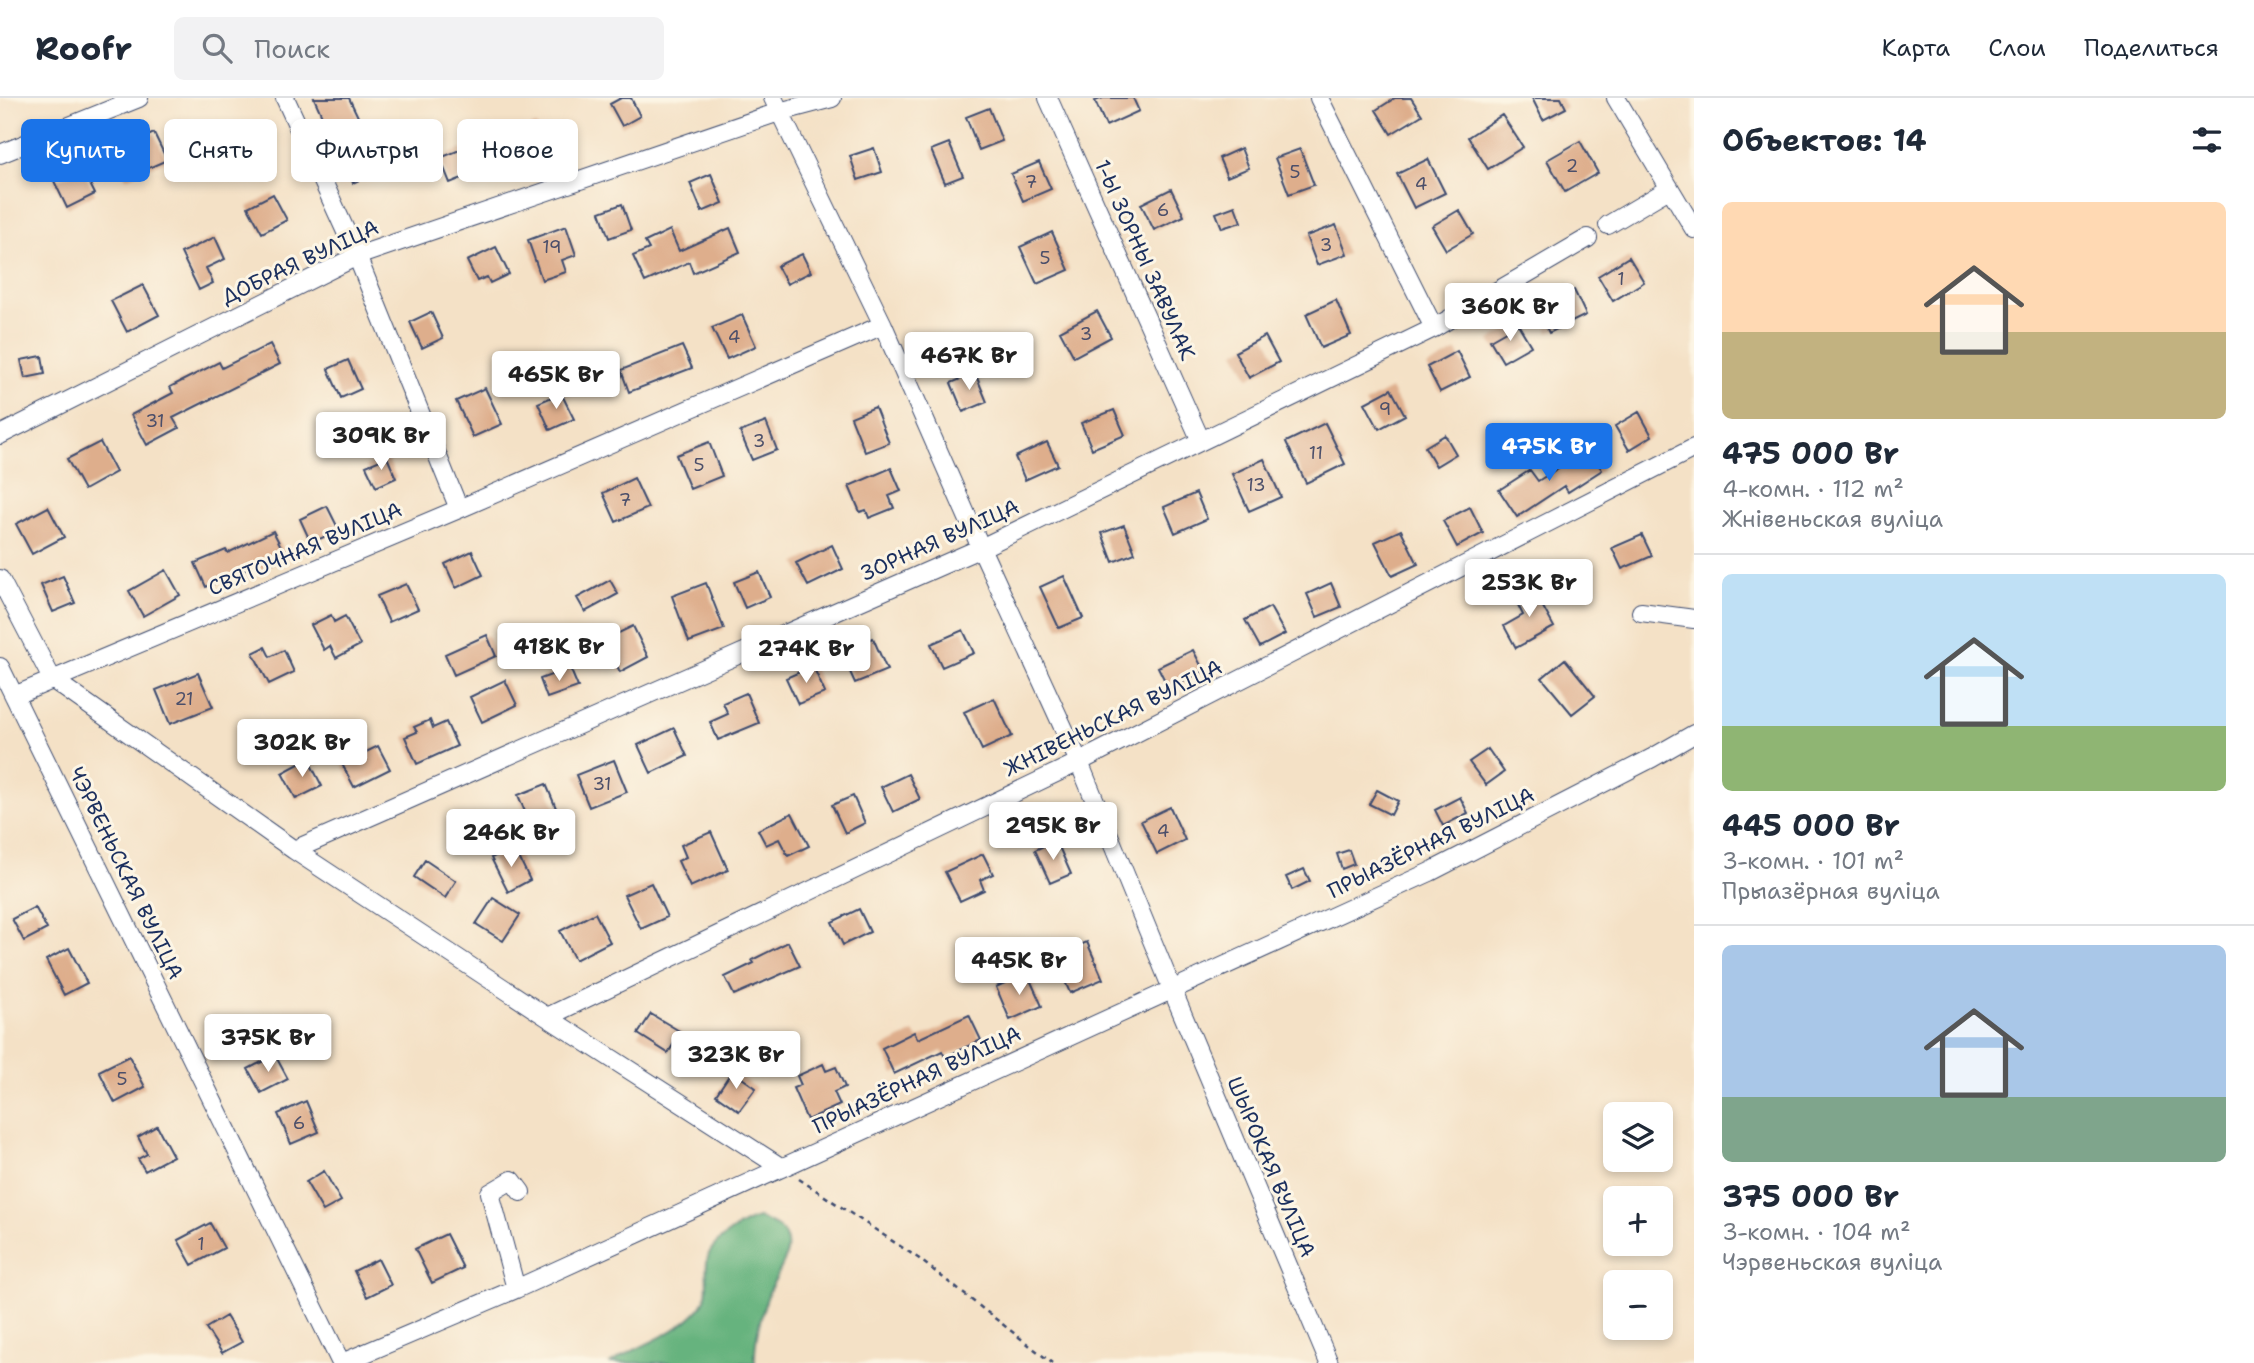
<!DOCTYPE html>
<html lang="ru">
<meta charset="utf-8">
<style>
body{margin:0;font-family:"Shantell Sans",sans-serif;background:#f2f2f3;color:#1f2937;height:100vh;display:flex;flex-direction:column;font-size:26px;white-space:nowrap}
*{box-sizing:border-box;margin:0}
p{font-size:23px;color:#747a83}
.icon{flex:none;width:38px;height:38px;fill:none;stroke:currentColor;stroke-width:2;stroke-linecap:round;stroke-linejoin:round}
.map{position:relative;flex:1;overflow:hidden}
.drawer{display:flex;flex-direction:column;background:#fff;width:560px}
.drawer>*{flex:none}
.top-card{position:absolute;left:21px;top:21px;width:665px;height:63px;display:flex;gap:14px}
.tools{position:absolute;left:1603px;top:1004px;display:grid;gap:14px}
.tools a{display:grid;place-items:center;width:70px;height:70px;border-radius:10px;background:#fff;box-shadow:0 4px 10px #0003;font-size:35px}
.price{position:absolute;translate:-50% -60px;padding:0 16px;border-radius:7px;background:#fff;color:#222;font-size:23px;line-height:46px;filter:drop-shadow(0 2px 4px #0008)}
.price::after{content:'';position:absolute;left:50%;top:42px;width:21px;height:16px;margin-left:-10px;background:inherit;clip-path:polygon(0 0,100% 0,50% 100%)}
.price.active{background:#1a73e8;color:#fff}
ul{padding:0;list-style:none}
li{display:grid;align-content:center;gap:14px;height:371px;padding:0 28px}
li+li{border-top:2px solid #e0e1e3}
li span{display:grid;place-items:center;height:217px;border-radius:10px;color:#555}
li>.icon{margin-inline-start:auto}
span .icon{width:126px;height:126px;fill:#fffc;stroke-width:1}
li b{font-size:30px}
h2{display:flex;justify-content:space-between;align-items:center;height:84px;padding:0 28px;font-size:30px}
.tag{padding:0 24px;border-radius:10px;background:#fff;box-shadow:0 4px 10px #0003;font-size:24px;line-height:63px}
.tag.active{background:#1a73e8;color:#fff}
header{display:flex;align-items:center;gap:42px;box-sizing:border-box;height:98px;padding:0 35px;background:#fff;border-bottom:2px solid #e0e1e3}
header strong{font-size:33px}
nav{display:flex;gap:38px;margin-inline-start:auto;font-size:24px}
.search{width:490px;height:63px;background:#f2f2f3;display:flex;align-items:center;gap:18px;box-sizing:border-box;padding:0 24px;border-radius:10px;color:#747a83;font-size:26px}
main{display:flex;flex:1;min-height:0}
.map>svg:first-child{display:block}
.forest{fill:#66b37e;stroke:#40716e;stroke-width:2}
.building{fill:#deae8c}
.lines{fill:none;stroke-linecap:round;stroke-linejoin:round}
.minor-casing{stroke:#3c4a6e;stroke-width:20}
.path{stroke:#3c4a6e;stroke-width:2.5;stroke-dasharray:5 5;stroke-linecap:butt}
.minor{stroke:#fff;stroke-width:18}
.labels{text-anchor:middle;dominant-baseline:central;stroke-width:6;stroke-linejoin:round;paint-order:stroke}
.number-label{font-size:18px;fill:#4c4f6a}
.street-label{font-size:21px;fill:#1b2f5e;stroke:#fcf5e5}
</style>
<header>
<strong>Roofr</strong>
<div class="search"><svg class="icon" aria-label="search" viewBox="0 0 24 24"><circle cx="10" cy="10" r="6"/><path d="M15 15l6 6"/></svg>Поиск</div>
<nav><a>Карта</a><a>Слои</a><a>Поделиться</a></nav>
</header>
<main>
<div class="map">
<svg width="1694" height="1265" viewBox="0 0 1694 1265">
<rect width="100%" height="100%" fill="#fcf5e5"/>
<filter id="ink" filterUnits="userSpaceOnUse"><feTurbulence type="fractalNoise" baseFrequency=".0143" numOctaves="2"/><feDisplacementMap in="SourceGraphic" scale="14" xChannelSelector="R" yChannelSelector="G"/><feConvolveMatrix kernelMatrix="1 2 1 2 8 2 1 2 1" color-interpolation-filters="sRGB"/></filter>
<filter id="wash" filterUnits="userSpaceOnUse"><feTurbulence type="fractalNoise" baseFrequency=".00686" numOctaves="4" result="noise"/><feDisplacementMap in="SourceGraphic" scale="28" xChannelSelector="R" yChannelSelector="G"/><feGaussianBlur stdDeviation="1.57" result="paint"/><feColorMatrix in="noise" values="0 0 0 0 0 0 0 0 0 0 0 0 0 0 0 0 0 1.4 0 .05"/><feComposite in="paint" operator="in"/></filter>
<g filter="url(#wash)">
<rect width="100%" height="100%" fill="#f4e1c6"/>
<!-- forest -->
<path class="forest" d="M758,1120C768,1124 781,1128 785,1138C794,1156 775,1178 769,1194C761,1215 754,1243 755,1265H611C639,1247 676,1237 699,1211C713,1195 703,1177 708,1159C711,1144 744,1123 758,1120Z"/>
<g id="blocks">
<!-- building -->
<path class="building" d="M314,0H349L360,23L330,36Z
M621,0H631L640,18L622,28L610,6Z
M1103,0H1133L1139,13L1106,28L1095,3Z
M1395,0H1411L1422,17L1391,36L1376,12Z
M1532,0H1561L1566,10L1543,22Z
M989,10L1002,43L979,52L966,19Z
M1502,17L1523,49L1488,71L1468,39Z
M246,26L260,57L232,69L218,38Z
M536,27L546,53L520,63L510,38Z
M154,35L167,62L126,80L112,50L135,40L137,43Z
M1580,43L1598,75L1565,94L1547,62Z
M367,45L380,72L353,85L340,59Z
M949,45L963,78L945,85L931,52Z
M874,50L882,74L858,82L850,58Z
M1241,50L1249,70L1227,79L1219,60Z
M462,51L472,76L450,85L440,60Z
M1300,51L1314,87L1289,96L1275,60Z
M1428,61L1445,95L1414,110L1397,76Z
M1039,64L1051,91L1023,103L1011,76Z
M82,70L95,96L67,110L54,83Z
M711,76L723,105L702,114L690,85Z
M1171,91L1184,118L1154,132L1141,106Z
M273,96L287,122L262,135L248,109Z
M622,106L631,132L609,140L600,114Z
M1235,108L1241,124L1222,130L1216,115Z
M1459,112L1473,136L1446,152L1432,128Z
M1336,127L1347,156L1317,167L1306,138Z
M566,128L576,157L562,162L566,174L542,182L528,142Z
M730,130L740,154L693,175L689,164L645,184L633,158L649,151L645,144L670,132L679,153Z
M1052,134L1069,172L1037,186L1020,149Z
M215,139L225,161L206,170L213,185L199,192L181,155Z
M496,149L509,176L490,185L487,179L477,183L467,163Z
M802,156L811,174L787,186L777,168Z
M1629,159L1644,184L1613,203L1598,178Z
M143,187L159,217L127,234L111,203Z
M1574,192L1586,217L1549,235L1537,211Z
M1336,202L1351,237L1321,250L1306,216Z
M1097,213L1111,239L1074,259L1060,233Z
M431,214L443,240L422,250L410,224Z
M742,217L756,248L727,261L712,230Z
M1518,226L1531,248L1503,264L1490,242Z
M1265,238L1279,264L1249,280L1235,254Z
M270,246L280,266L173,320L179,330L147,347L131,317L173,295L170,289L219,264L222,270Z
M682,248L692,270L629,294L621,272Z
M1457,253L1470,279L1440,294L1427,269Z
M42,258L45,276L25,280L21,262Z
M348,262L361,291L341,300L328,271Z
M975,275L987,304L963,314L951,285Z
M485,290L502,326L473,339L456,303Z
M1391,291L1405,317L1379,331L1365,305Z
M561,295L574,321L550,332L538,305Z
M875,309L889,345L865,354L851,319Z
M1114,312L1125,337L1092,351L1081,325Z
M1639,314L1652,338L1629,352L1615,328Z
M766,324L777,352L752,362L740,334Z
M1325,325L1345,366L1306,385L1286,344Z
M1445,337L1456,356L1436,368L1425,349Z
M100,344L116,374L84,392L67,361Z
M709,344L722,378L690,391L676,357Z
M1047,344L1058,367L1025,382L1015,359Z
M1588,351L1602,372L1568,394L1564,388L1517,419L1499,392L1530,372L1538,383Z
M387,359L396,380L376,389L366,368Z
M1264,361L1281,399L1249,413L1232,376Z
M891,370L901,393L889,398L894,410L869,420L866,412L860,414L849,388Z
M634,380L648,410L616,424L603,395Z
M1196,395L1207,421L1175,435L1164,409Z
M327,408L339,432L311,445L300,421Z
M48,409L64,439L32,456L16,426Z
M1470,409L1483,435L1457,449L1443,423Z
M1124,427L1135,455L1113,464L1102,435Z
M1401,432L1418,466L1392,478L1375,444Z
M273,433L286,458L261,471L258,466L206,489L195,465L226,452L228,455Z
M1642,437L1652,458L1622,471L1612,450Z
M832,447L843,471L808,488L796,465Z
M472,453L483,477L456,490L445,466Z
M166,472L180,497L143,518L129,493Z
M759,474L770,499L745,510L734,484Z
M63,478L75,505L53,514L41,487Z
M1064,478L1083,520L1059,530L1040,489Z
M610,482L618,496L585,514L577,500Z
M706,485L724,531L689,544L672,498Z
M1331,485L1341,509L1317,519L1307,496Z
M406,486L418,511L389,524L377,498Z
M1532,489L1554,529L1516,550L1504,528L1523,517L1514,499Z
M1270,509L1285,536L1260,549L1245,522Z
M331,517L334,524L345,518L360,547L336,560L330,548L324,552L311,527Z
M633,528L648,559L620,574L604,542Z
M963,532L974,555L942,569L931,546Z
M487,537L496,558L454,577L445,556Z
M873,540L887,572L855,585L841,554Z
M265,549L270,559L284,552L294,574L269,586L253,555Z
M1193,552L1204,573L1169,591L1158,569Z
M1565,561L1595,598L1572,616L1542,580Z
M813,568L825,595L798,606L786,580Z
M570,570L578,589L547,600L540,581Z
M198,575L213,609L170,626L156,592Z
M505,582L517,607L482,624L470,599Z
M746,595L759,625L718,642L710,624L728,616L723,605Z
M994,600L1012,638L982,652L964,614Z
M430,622L433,630L446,624L457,648L417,666L405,639L417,634L414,629Z
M674,630L687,658L651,675L638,647Z
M378,648L390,671L354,689L342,666Z
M1488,651L1504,674L1486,687L1469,664Z
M308,661L322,688L296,701L282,675Z
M614,662L627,694L589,709L576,677Z
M908,676L920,701L893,714L881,689Z
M546,686L556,710L528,721L518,697Z
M1377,692L1398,703L1391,717L1369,706Z
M853,698L865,725L845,735L832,707Z
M1460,699L1468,715L1443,728L1435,712Z
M1170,709L1185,742L1157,756L1141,723Z
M792,715L809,748L788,758L779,741L766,747L758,732Z
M711,734L728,772L690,789L678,763L686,759L681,747Z
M1056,742L1071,776L1050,785L1035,752Z
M514,749L530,782L508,794L491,760Z
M1349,752L1354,766L1342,771L1337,756Z
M983,756L993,776L980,782L984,792L960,803L945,774Z
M425,762L456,783L445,800L414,779Z
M1304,771L1310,783L1292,792L1286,779Z
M651,785L667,819L641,831L624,797Z
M493,800L520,817L503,843L476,826Z
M35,809L47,831L24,843L12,821Z
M859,811L870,834L843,847L832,824Z
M595,815L610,844L575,862L560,833Z
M788,844L800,868L734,897L725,879L754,865L752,862Z
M1087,844L1103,881L1070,895L1054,858Z
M69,850L87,885L64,897L46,862Z
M1027,875L1042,908L1010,922L996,889Z
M651,916L681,934L668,955L638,936Z
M969,917L981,942L945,959L942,953L894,976L882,950L914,934L918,941Z
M275,957L288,981L261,995L248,971Z
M129,958L145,989L115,1005L99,973Z
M823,966L826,973L836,969L845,989L834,994L840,1007L807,1022L793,990L801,987L797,978Z
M732,973L756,990L739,1013L716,997Z
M306,1003L319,1034L291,1046L278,1016Z
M157,1028L173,1058L145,1073L138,1061L147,1056L138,1039Z
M324,1073L341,1103L323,1113L306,1084Z
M210,1125L224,1150L192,1167L178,1142Z
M446,1136L463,1170L432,1185L415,1151Z
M378,1161L391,1187L367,1199L354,1173Z
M226,1218L242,1244L222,1255L206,1230Z"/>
</g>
</g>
<g filter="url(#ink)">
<use href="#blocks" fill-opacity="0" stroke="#3c4a6e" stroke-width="2"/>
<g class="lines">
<!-- minor casing -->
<g class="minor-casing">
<path id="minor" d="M285,0L357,158L459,411
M773,0L883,227L981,450L1079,664L1172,891L1329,1265
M1048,0L1201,343
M1319,0L1434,230
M1616,0L1694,131
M0,56L139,0
M1608,127L1669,91
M0,337L357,158L779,14L832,0
M0,481L52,581L294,752L547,919L782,1070
M1641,514L1694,521
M0,569L341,1265
M14,598L459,411L883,227
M294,752L981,450L1434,230L1588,140
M547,919L1079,664L1694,350
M516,1191L490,1095L512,1082L521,1094
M342,1265L516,1191L1430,774L1652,660L1694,636"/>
</g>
<!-- path -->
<path class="path" d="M799,1081L918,1160L1052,1265"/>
<!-- minor -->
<use href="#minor" class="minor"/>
</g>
</g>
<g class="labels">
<!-- number labels -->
<g class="number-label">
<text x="1572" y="68">2</text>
<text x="1295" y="74">5</text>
<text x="1031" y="84">7</text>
<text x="1421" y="86">4</text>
<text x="1163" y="112">6</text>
<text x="1326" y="147">3</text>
<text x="552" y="149">19</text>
<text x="1045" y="160">5</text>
<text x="1621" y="181">1</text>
<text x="1086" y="236">3</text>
<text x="734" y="239">4</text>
<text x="1385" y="311">9</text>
<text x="155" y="323">31</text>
<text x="759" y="343">3</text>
<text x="1316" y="355">11</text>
<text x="699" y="367">5</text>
<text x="1256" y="387">13</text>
<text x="625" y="402">7</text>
<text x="184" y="601">21</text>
<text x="602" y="686">31</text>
<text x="1163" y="733">4</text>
<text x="122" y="981">5</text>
<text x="299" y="1025">6</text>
<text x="201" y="1146">1</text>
</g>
<!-- street labels -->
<g class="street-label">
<text transform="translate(1145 162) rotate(66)">1-Ы ЗОРНЫ ЗАВУЛАК</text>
<text transform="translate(300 164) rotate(-25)">ДОБРАЯ ВУЛІЦА</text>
<text transform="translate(940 442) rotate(-24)">ЗОРНАЯ ВУЛІЦА</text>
<text transform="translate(305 451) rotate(-23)">СВЯТОЧНАЯ ВУЛІЦА</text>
<text transform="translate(1113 620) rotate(-26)">ЖНІВЕНЬСКАЯ ВУЛІЦА</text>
<text transform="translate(1431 745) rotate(-26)">ПРЫАЗЁРНАЯ ВУЛІЦА</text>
<text transform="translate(126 775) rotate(64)">ЧЭРВЕНЬСКАЯ ВУЛІЦА</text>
<text transform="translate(917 982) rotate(-25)">ПРЫАЗЁРНАЯ ВУЛІЦА</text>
<text transform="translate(1271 1069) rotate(67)">ШЫРОКАЯ ВУЛІЦА</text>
</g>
</g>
</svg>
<div class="tools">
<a><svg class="icon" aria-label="layers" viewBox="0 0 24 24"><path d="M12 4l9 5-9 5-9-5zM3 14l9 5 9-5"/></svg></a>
<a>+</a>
<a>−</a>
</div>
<b class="price" style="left:1510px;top:245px">360K Br</b>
<b class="price" style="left:969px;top:294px">467K Br</b>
<b class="price" style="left:556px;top:313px">465K Br</b>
<b class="price" style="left:381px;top:374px">309K Br</b>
<b class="price active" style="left:1549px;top:385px">475K Br</b>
<b class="price" style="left:1529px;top:521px">253K Br</b>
<b class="price" style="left:559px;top:585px">418K Br</b>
<b class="price" style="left:806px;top:587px">274K Br</b>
<b class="price" style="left:302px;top:681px">302K Br</b>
<b class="price" style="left:1053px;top:764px">295K Br</b>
<b class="price" style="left:511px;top:771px">246K Br</b>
<b class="price" style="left:1019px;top:899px">445K Br</b>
<b class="price" style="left:268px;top:976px">375K Br</b>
<b class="price" style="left:736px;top:993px">323K Br</b>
<div class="top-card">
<a class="tag active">Купить</a>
<a class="tag">Снять</a>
<a class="tag">Фильтры</a>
<a class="tag">Новое</a>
</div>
</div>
<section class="drawer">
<h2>Объектов: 14<svg class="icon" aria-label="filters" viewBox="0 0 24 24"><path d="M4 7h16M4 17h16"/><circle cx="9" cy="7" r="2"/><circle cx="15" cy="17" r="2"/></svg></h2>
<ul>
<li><span style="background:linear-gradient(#ffd9b3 60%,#c2b280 0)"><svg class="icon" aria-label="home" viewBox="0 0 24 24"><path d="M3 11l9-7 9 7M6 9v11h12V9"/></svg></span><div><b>475 000 Br</b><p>4-комн. · 112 m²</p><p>Жнівеньская вуліца</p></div></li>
<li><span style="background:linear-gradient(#bfe0f5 70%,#8fb573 0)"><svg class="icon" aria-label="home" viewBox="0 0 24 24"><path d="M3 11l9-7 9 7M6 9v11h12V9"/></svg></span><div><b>445 000 Br</b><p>3-комн. · 101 m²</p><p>Прыазёрная вуліца</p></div></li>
<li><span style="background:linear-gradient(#a9c7e8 70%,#7fa58c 0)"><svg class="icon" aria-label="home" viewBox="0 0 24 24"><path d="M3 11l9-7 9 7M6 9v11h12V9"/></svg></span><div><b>375 000 Br</b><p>3-комн. · 104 m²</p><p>Чэрвеньская вуліца</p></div></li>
</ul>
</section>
</main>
